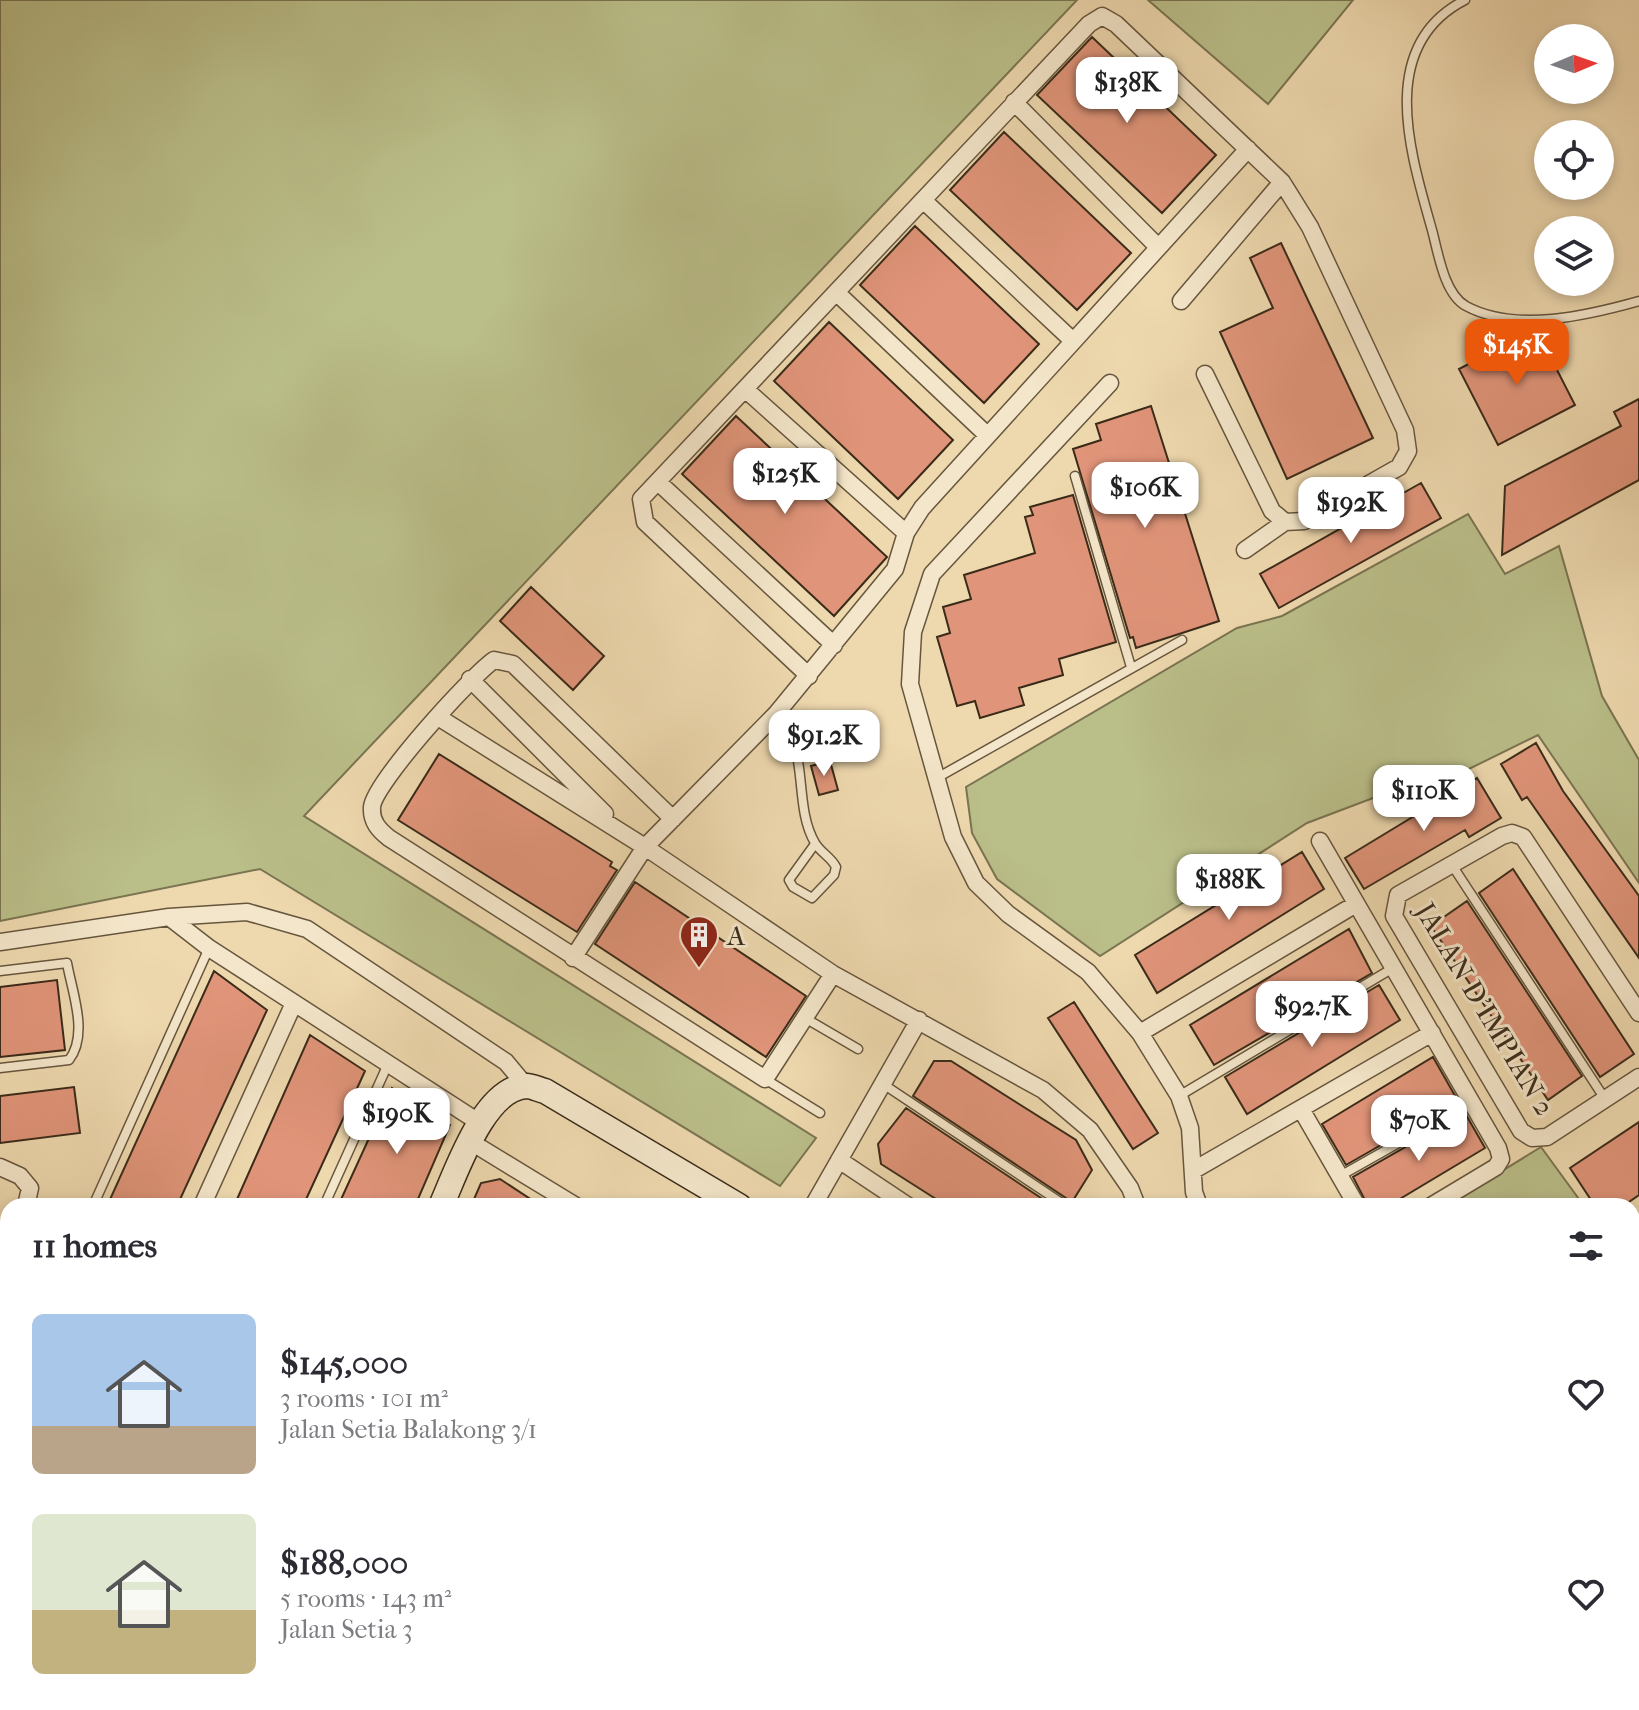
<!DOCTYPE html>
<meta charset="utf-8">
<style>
body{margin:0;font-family:"IM FELL French Canon",serif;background:#f2f2f3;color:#2b2b33;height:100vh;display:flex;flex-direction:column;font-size:30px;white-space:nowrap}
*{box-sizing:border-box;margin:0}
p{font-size:26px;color:#7c7c81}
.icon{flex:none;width:44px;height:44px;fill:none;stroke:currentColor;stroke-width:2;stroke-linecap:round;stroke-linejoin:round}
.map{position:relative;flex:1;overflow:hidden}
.details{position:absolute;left:0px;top:1198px;width:1640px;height:512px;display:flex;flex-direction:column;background:#fff;border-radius:24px 24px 0 0;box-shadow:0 4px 12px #0003}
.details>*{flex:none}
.needle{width:52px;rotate:88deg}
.tools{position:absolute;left:1534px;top:24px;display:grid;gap:16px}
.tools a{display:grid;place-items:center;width:80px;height:80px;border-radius:50%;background:#fff;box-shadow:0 4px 12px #0003;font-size:40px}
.price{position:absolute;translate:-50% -68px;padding:0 18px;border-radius:16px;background:#fff;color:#222;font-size:26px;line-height:52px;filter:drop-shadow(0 2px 4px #0008)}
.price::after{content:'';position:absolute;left:50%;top:48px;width:24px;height:18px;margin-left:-12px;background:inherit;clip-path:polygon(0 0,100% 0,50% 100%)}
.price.current{background:#ea580c;color:#fff}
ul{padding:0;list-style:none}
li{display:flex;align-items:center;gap:24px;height:200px;padding:0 32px}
li span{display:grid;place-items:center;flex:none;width:224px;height:160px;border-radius:12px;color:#555}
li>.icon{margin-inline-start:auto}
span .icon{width:96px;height:96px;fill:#fffc;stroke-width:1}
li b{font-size:34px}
h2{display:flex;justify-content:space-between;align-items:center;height:96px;padding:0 32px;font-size:34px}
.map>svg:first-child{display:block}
.green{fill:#babe89;stroke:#7a7451;stroke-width:2}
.building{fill:#e09479;stroke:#3a2b19;stroke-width:2}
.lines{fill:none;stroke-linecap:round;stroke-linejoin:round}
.lane-casing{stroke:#67563e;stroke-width:11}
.street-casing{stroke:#67563e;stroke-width:19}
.secondary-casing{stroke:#3a2b19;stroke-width:27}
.lane{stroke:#f4e6ca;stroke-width:8}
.street{stroke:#f4e6ca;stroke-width:16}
.secondary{stroke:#f4e6ca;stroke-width:24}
.labels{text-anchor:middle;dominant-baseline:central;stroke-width:6;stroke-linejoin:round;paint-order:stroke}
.poi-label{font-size:28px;fill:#3a2b19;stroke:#f4e6ca;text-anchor:start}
.street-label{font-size:28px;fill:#3a2b19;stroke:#f4e6ca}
</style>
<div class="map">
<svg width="1639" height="1710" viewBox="0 0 1639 1710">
<rect width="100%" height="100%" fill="#eed8ae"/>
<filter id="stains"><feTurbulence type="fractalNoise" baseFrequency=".0025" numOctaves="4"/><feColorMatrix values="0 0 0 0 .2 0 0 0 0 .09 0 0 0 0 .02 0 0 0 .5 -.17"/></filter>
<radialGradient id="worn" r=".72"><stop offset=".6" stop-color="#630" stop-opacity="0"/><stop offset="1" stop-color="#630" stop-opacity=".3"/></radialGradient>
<!-- green -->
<path class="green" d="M0,0H1077L304,816L816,1138L780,1186L260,869L0,921Z
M1148,0H1353L1268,104Z
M1468,514L1505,574L1559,546L1602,696L1639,760V883L1538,735L1418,794L1381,795L1307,823L1100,956L997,879L972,833L966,787L1237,628L1282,616Z
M1541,1147L1584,1206H1445Z"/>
<!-- building -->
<path class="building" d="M1092,37L1216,155L1162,213L1037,95Z
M1004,132L1131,253L1077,310L950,190Z
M915,226L1039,344L984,403L860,285Z
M1281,243L1373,438L1287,479L1220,332L1273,308L1250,258Z
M829,322L953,440L898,499L774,381Z
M1536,329L1575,405L1498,445L1459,369Z
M1639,399V480L1502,555L1505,486L1621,426L1614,412Z
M1151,406L1219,621L1136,648L1133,637L1130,638L1073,449L1101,440L1096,424Z
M736,416L887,557L834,616L682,474Z
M1421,483L1441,518L1279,608L1260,574Z
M1073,495L1116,642L1059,659L1063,675L1019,688L1024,705L980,718L975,701L957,706L937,637L950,633L943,607L971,599L964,575L1035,553L1025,517L1033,515L1030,507Z
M531,587L604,656L573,690L500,621Z
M1536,743L1563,791L1639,896V958L1527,797L1522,800L1501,764Z
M439,754L612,862L610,866L617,870L577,932L398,820Z
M830,761L838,790L819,795L811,766Z
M1477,778L1501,818L1469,837L1465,830L1364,889L1345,858Z
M1302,852L1324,889L1157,993L1135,955Z
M1513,869L1634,1054L1600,1077L1479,893Z
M635,882L806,996L766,1057L595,944Z
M1467,901L1582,1076L1548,1100L1431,926Z
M1349,929L1372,973L1214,1065L1190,1025Z
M214,971L267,1010L177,1206H107Z
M57,980L65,1050L0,1057V987Z
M1379,985L1400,1020L1247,1114L1225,1077Z
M1074,1002L1158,1133L1133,1149L1048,1018Z
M310,1035L365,1071L303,1206H234Z
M1433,1057L1458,1101L1346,1165L1322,1124Z
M934,1061H951L1076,1140L1092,1170L1072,1202L913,1096Z
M74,1087L80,1133L0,1143V1096Z
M392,1088L450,1125L415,1206H338Z
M906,1108L1053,1206H947L881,1164L878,1144Z
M1465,1113L1485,1148L1388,1206H1368L1353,1177Z
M1639,1122V1195L1623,1206H1595L1570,1168Z
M500,1179L541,1206H471L481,1183Z"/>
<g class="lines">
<!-- lane casing -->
<g class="lane-casing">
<path id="lane" d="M1465,0C1375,46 1411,155 1432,230C1438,252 1444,294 1466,306C1516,333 1589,315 1639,301
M1075,476L1131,667
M776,714C811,745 792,804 815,843C821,853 831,857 836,867L834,875L812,898L793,887L789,880L815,844
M935,779L1182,640
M1452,865L1605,1099
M0,971L67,963C72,992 89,1034 69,1060L0,1068
M805,1018L858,1049
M765,1079L820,1113
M883,1084L1066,1206
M1179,1096L1393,968
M1340,1176L1471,1102
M93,1206L209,948
M324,1206L388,1064
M1632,1314L1639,1309
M0,1412L8,1395
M1019,1702L1032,1710
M1195,1702L1201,1710
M1347,1702L1353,1705L1363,1702
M288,1710L292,1702
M357,1710L359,1702
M595,1710L597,1702
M833,1710L835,1702
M947,1710L949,1702"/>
</g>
<!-- street casing -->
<g class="street-casing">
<path id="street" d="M1014,102L1158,247
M923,200L1073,341
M837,293L987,435
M1181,301L1282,182
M1205,374L1272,511L1285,522
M1110,383L932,574L913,632L910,684L953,837L976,883L1008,914L1088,972L1140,1033L1179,1096L1190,1128L1194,1192L1199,1206
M745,389L906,533
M658,482L834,645
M1245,550L1285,522
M809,676L645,522L641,499L1089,24L1102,16L1116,24L1282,182L1310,227L1405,430L1408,451L1399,467L1304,521L1285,522
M470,679L605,814
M438,717L645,847L833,974L1043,1090L1090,1130L1130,1188L1137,1206
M673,819L513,664L494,660C471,676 374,783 372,807C371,822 379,830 389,838L765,1079L833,974
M1320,841L1498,1148L1501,1159L1496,1167L1431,1206
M169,917L209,948L480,1123
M0,942L169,917L247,912L307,929L506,1062L526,1086
M573,958L645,847L776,714L895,569L906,533L922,508L1248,149
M1639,1013L1523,837L1512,833L1502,836L1398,895L1394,916L1521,1131L1532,1138L1547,1137L1639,1077
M1140,1033L1356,904
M1301,1109L1357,1206
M471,1142L576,1206
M839,1160L908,1206
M0,1167L20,1176L30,1188L26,1206
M1194,1170L1432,1033
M202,1206L294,1003
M813,1206L919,1020
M1632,1231L1639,1226
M0,1261L8,1244
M1632,1346L1639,1341
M0,1599L8,1602
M83,1702L92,1710
M154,1702L161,1710
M5,1710L13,1702
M475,1710L477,1702
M702,1710L704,1702
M1045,1710L1047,1702"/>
</g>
<!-- secondary casing -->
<g class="secondary-casing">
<path id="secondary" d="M441,1206C456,1173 484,1087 527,1086C532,1086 540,1090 545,1091L739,1206
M1632,1617L1639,1613
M1632,1663L1639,1659
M1252,1702L1258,1710
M213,1710L216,1702
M1491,1710L1504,1702
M1557,1710L1570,1702"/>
</g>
<!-- lane -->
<use href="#lane" class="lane"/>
<!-- street -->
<use href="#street" class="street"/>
<!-- secondary -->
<use href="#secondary" class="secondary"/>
</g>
<!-- icons -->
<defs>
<g id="building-pin" transform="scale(2)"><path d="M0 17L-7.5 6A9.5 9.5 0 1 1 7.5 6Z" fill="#8f2418" stroke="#f4e6ca"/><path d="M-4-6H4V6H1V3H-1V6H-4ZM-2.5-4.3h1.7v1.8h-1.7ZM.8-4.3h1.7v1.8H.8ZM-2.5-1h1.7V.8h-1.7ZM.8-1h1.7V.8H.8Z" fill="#fff"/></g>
</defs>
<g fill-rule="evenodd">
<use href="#building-pin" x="699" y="935"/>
</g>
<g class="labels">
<!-- poi labels -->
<g class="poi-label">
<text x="727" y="935">A</text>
</g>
<!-- street labels -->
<g class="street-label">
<text transform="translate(1485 1009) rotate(59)">JALAN D'IMPIAN 2</text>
</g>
</g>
<rect width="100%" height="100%" filter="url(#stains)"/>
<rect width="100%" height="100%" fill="url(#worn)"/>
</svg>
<div class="tools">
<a><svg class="needle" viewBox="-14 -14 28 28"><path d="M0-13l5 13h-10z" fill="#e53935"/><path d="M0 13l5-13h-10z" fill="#7c7c81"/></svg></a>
<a><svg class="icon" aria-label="locate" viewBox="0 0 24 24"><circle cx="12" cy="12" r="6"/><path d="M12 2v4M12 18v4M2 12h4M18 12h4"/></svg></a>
<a><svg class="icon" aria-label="layers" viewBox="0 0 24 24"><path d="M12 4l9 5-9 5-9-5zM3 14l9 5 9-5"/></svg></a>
</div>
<b class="price" style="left:1127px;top:125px">$138K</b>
<b class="price current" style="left:1517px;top:387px">$145K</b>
<b class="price" style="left:785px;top:516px">$125K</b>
<b class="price" style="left:1145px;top:530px">$106K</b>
<b class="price" style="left:1351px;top:545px">$192K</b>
<b class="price" style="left:824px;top:778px">$91.2K</b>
<b class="price" style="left:1424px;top:833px">$110K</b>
<b class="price" style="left:1229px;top:922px">$188K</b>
<b class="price" style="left:1312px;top:1049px">$92.7K</b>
<b class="price" style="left:397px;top:1156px">$190K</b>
<b class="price" style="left:1419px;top:1163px">$70K</b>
<section class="details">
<h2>11 homes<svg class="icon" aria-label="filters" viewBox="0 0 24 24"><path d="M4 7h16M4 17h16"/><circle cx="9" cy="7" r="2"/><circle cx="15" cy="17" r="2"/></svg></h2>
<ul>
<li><span style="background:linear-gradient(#a9c7e8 70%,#b9a48a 0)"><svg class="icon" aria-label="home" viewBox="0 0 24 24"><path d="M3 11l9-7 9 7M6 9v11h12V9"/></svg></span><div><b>$145,000</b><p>3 rooms · 101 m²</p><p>Jalan Setia Balakong 3/1</p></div><svg class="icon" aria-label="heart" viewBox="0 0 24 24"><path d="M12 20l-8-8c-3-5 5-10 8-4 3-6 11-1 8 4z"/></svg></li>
<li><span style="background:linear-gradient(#dfe7d0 60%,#c2b280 0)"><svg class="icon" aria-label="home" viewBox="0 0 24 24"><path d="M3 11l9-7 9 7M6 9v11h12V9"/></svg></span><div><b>$188,000</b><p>5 rooms · 143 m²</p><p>Jalan Setia 3</p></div><svg class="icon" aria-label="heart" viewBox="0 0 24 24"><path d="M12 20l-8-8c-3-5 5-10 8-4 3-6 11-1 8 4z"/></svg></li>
</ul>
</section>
</div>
